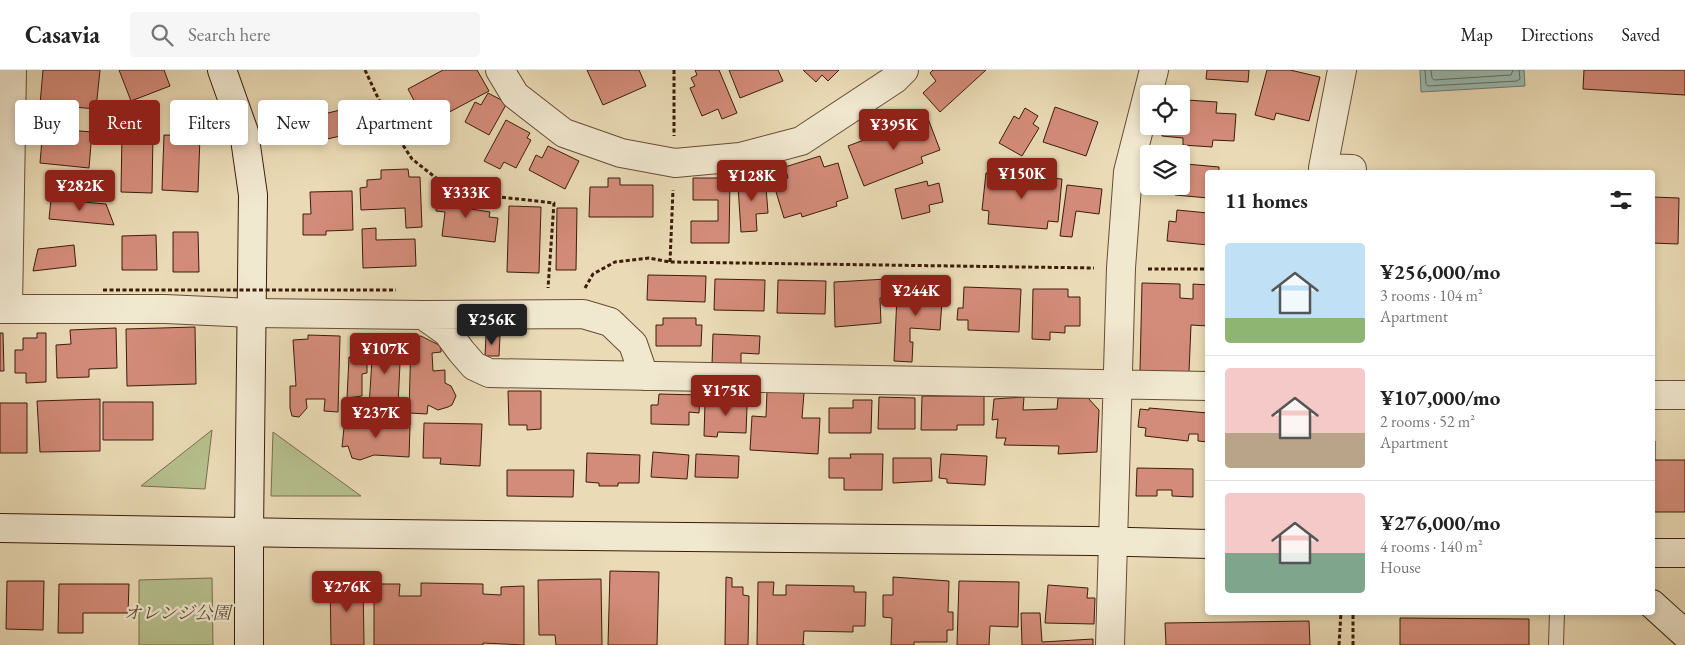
<!DOCTYPE html>
<meta charset="utf-8">
<style>
body{margin:0;font-family:"EB Garamond","Noto Serif JP",serif;background:#f6f6f6;color:#222;height:100vh;display:flex;flex-direction:column;font-size:19px;white-space:nowrap}
*{box-sizing:border-box;margin:0}
p{font-size:16px;color:#767676}
.icon{flex:none;width:28px;height:28px;fill:none;stroke:currentColor;stroke-width:2;stroke-linecap:round;stroke-linejoin:round}
.map{position:relative;flex:1;overflow:hidden}
.panel{position:absolute;left:1205px;top:100px;width:450px;height:445px;display:flex;flex-direction:column;background:#fff;border-radius:5px;box-shadow:0 2px 8px #0003}
.panel>*{flex:none}
.guide{position:absolute;left:15px;top:30px;width:475px;height:45px;display:flex;gap:10px}
.buttons{position:absolute;left:1140px;top:15px;display:grid;gap:10px}
.buttons a{display:grid;place-items:center;width:50px;height:50px;border-radius:5px;background:#fff;box-shadow:0 2px 8px #0003;font-size:25px}
.price{position:absolute;translate:-50% -42px;padding:0 11px;border-radius:5px;background:#8f2418;color:#fff;font-size:16px;line-height:32px;filter:drop-shadow(0 1px 2px #0008)}
.price::after{content:'';position:absolute;left:50%;top:30px;width:15px;height:11px;margin-left:-8px;background:inherit;clip-path:polygon(0 0,100% 0,50% 100%)}
.price.selected{background:#222;color:#fff}
ul{padding:0;list-style:none}
li{display:flex;align-items:center;gap:15px;height:125px;padding:0 20px}
li+li{border-top:1px solid #e0e0e0}
li span{display:grid;place-items:center;flex:none;width:140px;height:100px;border-radius:5px;color:#555}
li>.icon{margin-inline-start:auto}
span .icon{width:60px;height:60px;fill:#fffc;stroke-width:1}
li b{font-size:21px}
h2{display:flex;justify-content:space-between;align-items:center;height:60px;padding:0 20px;font-size:21px}
.pill{padding:0 18px;border-radius:5px;background:#fff;box-shadow:0 2px 8px #0003;font-size:18px;line-height:45px}
.pill.selected{background:#8f2418;color:#fff}
header{display:flex;align-items:center;gap:30px;box-sizing:border-box;height:70px;padding:0 25px;background:#fff;border-bottom:1px solid #e0e0e0}
header strong{font-size:24px}
nav{display:flex;gap:28px;margin-inline-start:auto;font-size:18px}
.search{width:350px;height:45px;background:#f6f6f6;display:flex;align-items:center;gap:12px;box-sizing:border-box;padding:0 18px;border-radius:5px;color:#767676;font-size:19px}
.map>svg:first-child{display:block}
.green{fill:#b6c08e;stroke:#796e4c}
.water{fill:#98bbb1;stroke:#737b6e}
.lines{fill:none;stroke-linecap:round;stroke-linejoin:round}
.shore{stroke:#6a6c5e;stroke-width:1}
.building{fill:#d48c7a;stroke:#3c1c0a}
.lane-casing{stroke:#684c35;stroke-width:16}
.street-casing{stroke:#684c35;stroke-width:30}
.secondary-casing{stroke:#3c1c0a;stroke-width:30}
.path{stroke:#3c1c0a;stroke-width:3;stroke-dasharray:4 2.5;stroke-linecap:butt}
.lane{stroke:#f1e8d0;stroke-width:14}
.street{stroke:#f1e8d0;stroke-width:28}
.secondary{stroke:#f1e8d0;stroke-width:28}
.path-bridge{stroke:#3c1c0a;stroke-width:3;stroke-dasharray:4 2.5;stroke-linecap:butt}
.labels{text-anchor:middle;dominant-baseline:central;stroke-width:4.5;stroke-linejoin:round;paint-order:stroke}
.park-label{font-size:18px;font-style:italic;fill:#614d32;stroke:#f1e8d0}
</style>
<header>
<strong>Casavia</strong>
<div class="search"><svg class="icon" aria-label="search" viewBox="0 0 24 24"><circle cx="10" cy="10" r="6"/><path d="M15 15l6 6"/></svg>Search here</div>
<nav><a>Map</a><a>Directions</a><a>Saved</a></nav>
</header>
<div class="map">
<svg width="1685" height="575" viewBox="0 0 1685 575">
<rect width="100%" height="100%" fill="#eadbb6"/>
<filter id="stains"><feTurbulence type="fractalNoise" baseFrequency=".004" numOctaves="4"/><feColorMatrix values="0 0 0 0 .2 0 0 0 0 .09 0 0 0 0 .02 0 0 0 .5 -.17"/></filter>
<radialGradient id="worn" r=".72"><stop offset=".6" stop-color="#630" stop-opacity="0"/><stop offset="1" stop-color="#630" stop-opacity=".3"/></radialGradient>
<!-- green -->
<path class="green" d="M212,360L205,419L141,416Z
M273,362L361,426H271Z
M212,508L213,575H139V510Z"/>
<!-- water -->
<path class="water" d="M1420,0H1524L1525,16L1421,22Z"/>
<g class="lines">
<!-- shore -->
<path class="shore" d="M1425,0L1426,14L1428,16L1517,11L1520,9L1519,0
M1431,0L1432,8L1434,10L1511,5L1513,0"/>
</g>
<!-- building -->
<path class="building" d="M43,0H100L96,39L40,34Z
M119,0H164L170,16L131,31Z
M443,0H477L489,21L423,56L416,44L420,42L408,19Z
M587,0H639L646,16L603,35Z
M695,0H719L737,43L722,49L718,39L702,46L690,18L695,16L691,8L697,5Z
M729,0H778L783,11L740,28Z
M803,0H839L828,11L822,5L816,12Z
M933,0H986L940,42L923,23L936,11L930,3Z
M1207,0H1249L1248,12L1206,9Z
M1267,0H1290L1320,7L1309,51L1276,43L1274,50L1255,45Z
M1584,0H1685V25L1583,19Z
M488,23L507,33L489,65L465,52L475,32L481,35Z
M1187,30L1217,32L1216,43L1236,44L1234,71L1213,70L1212,77L1183,75V68L1162,66L1163,56H1181V38H1186Z
M357,36L363,61L318,71L316,61L310,62L307,48Z
M1055,37L1098,52L1086,86L1043,72Z
M1025,38L1038,46L1033,54L1039,58L1022,86L999,73L1014,46L1019,49Z
M927,46L940,80L921,87L923,93L864,116L848,76Z
M506,50L530,63L527,68L531,70L516,98L504,92L500,99L484,91Z
M43,58L92,62L89,98L40,93Z
M122,63H153L152,123L121,122Z
M164,65L200,66L198,122L162,120Z
M548,76L579,91L565,119L529,100L536,85L542,88Z
M820,86L824,97L838,93L848,128L836,132L837,136L802,147L801,143L784,148L773,112L788,108L785,97Z
M1186,94L1219,97V102H1208V128L1175,125L1176,116H1181V106H1185Z
M408,99L409,107H420L422,157L406,158L405,138L361,140L360,118L367,117V110L381,109V100Z
M986,103L1062,109L1058,152L1048,151L1047,159L988,154L989,141L982,140Z
M765,104L768,143L756,144L757,161L741,162L738,116L749,115L748,105Z
M608,108H620V115H653V147H589L590,117H608Z
M693,108H730L729,173H691V151H718V130H693Z
M927,111L928,116L939,113L943,132L929,135L930,142L902,149L895,119Z
M1067,115L1102,119L1099,144L1076,141L1072,167L1060,166Z
M352,121L353,160L326,161V165H303V144H311L310,122Z
M438,123L472,127L471,139L490,142L489,147L498,148L495,172L442,166L445,142L436,141Z
M1652,127L1679,128L1678,174L1652,173Z
M51,129L106,134L114,155L49,149Z
M509,136L541,137L539,203L507,202Z
M557,138H577L576,200H556Z
M1177,140L1208,143V175L1167,171L1169,151L1176,152Z
M376,158V170L415,169L416,196L363,198L362,159Z
M173,162H198L199,202H173Z
M156,165L157,200H122V166Z
M74,175L76,196L33,201L38,179Z
M648,205L706,206L705,232L647,230Z
M715,209L765,210L764,241L714,240Z
M887,209V228H880L881,253L835,257L834,212Z
M778,210L826,211L825,244L777,243Z
M1142,213L1180,214V228L1193,229V214L1208,215V256L1191,255L1189,302L1140,301Z
M911,215L943,216L940,260L910,258V272H913L912,292L894,291L897,226L911,227Z
M964,217L1021,219L1019,262L968,260V250H957L958,238H963Z
M1033,219H1068V227H1080V256H1065V263L1050,262V270L1032,269Z
M663,248H696V255H702L701,276H656V255H663Z
M195,257L196,314L127,316L126,259Z
M116,258L117,298L89,299V307L57,308L56,275L71,274L70,260Z
M0,263H3L4,301H0Z
M37,263H46V312L26,313V303H15V280H23V268H37Z
M713,264L760,266L759,284L741,283V296L712,295Z
M308,265L340,266L338,342L324,341L325,329H306L307,338L299,347L292,346L290,338V316H296L293,270L308,269Z
M421,266L441,276V282L432,283L433,301L445,300V313L451,316L456,326L452,335L448,337L438,340L428,335L427,344L409,343L411,268Z
M486,266H500L499,286H485Z
M373,273L401,274L398,334H386L385,338L369,337Z
M349,287H367V303L362,304V326L347,328Z
M508,321H541V359L527,360V355H509Z
M767,321L804,323L802,348H820L818,384L750,380L752,346L766,347Z
M659,324L700,325L699,343L689,342V355L651,354V335H658Z
M922,326H984V355H957V360H921Z
M728,327H744L743,335L747,336L746,363L718,362L717,367L704,366L705,333L727,334Z
M879,327L915,328V359H878Z
M1024,327L1023,340L1057,339L1058,328H1088L1099,340L1097,382L1058,384L1059,376L1004,375L1006,368H996L998,349L992,350L994,329Z
M100,329V381L40,382L37,331Z
M853,330H872L871,363H829V338H853Z
M103,332H153V370H103Z
M0,333H27V383H0Z
M1149,338L1208,343V372L1198,371V364H1189L1188,371L1145,366L1146,358L1138,357L1140,339L1149,340Z
M349,350L395,351V356L410,357L409,387L374,385L360,390L352,388L348,376L342,377L344,358L349,359Z
M424,353L482,354L480,396L440,394L441,388H423Z
M1652,371H1655V390H1685V442H1652Z
M653,382L689,385L687,409L651,407Z
M587,383L640,385L639,413H618V416H599V413L586,412Z
M696,384L739,386L738,408L695,407Z
M850,384H883L882,420H844V408H829V388H851Z
M941,384L987,386L985,415L947,413V409L939,408Z
M893,388H931L932,411L893,413Z
M1137,398L1193,399V427L1172,426V420H1157V426H1136Z
M507,400H574L573,427L507,426Z
M610,501L659,502L657,575H608Z
M726,507L732,508V517H743V525L749,526L748,575H725Z
M893,507L949,511L948,542H953V560H947V572H914V575H891L892,548L883,547V525H893Z
M601,509L602,575H556L555,565H539L538,510Z
M7,511H44L43,560L6,559Z
M330,511H363L364,575H331Z
M959,511L1019,512L1018,557L990,556L989,575H957Z
M758,512H774L773,525H786V515L854,516V522H866L865,556H853V562L804,561L803,575H805H757Z
M421,513L483,514V524L501,525V517L524,516V575L483,573V575H374V514H400L399,526H421Z
M59,514H129L128,543H83V563H58Z
M1048,515L1088,518L1087,528H1095L1094,554L1045,553Z
M1021,543H1040L1042,572L1093,569V575H1022Z
M1400,548L1529,549V575H1400Z
M1309,551L1310,575H1166L1165,553Z"/>
<g class="lines">
<!-- lane casing -->
<g class="lane-casing">
<path id="lane" d="M1556,575L1557,542"/>
</g>
<!-- street casing -->
<g class="street-casing">
<path id="street" d="M500,0L515,25L564,63L621,83L675,93L740,87L801,71L895,9L904,0
M1342,0L1323,98L1352,99
M8,238L12,0
M0,239H165L252,243L423,245L583,244L610,252L633,274L644,306
M423,245L447,262L461,281L474,296L489,303L1208,316
M1652,325H1685
M1110,575L1121,198L1128,102L1154,0"/>
</g>
<!-- secondary casing -->
<g class="secondary-casing">
<path id="secondary" d="M222,0L244,62L253,125L249,462V575
M0,458L294,463L1092,471L1208,474
M1652,483H1685
M1652,534L1685,564"/>
</g>
<!-- path -->
<path class="path" d="M365,0L392,58L412,89L445,115L473,124L554,133L548,218
M674,0V66
M670,192L673,120
M1148,199H1208
M585,218L593,204L615,192L649,188L670,192L1094,198
M1339,575L1341,542
M1353,575V542"/>
<!-- lane -->
<use href="#lane" class="lane"/>
<!-- street -->
<use href="#street" class="street"/>
<!-- secondary -->
<use href="#secondary" class="secondary"/>
<!-- path-bridge -->
<path class="path-bridge" d="M103,220H396"/>
</g>
<g class="labels">
<!-- park labels -->
<g class="park-label">
<text x="177" y="542">オレンジ公園</text>
</g>
</g>
<rect width="100%" height="100%" filter="url(#stains)"/>
<rect width="100%" height="100%" fill="url(#worn)"/>
</svg>
<div class="buttons">
<a><svg class="icon" aria-label="locate" viewBox="0 0 24 24"><circle cx="12" cy="12" r="6"/><path d="M12 2v4M12 18v4M2 12h4M18 12h4"/></svg></a>
<a><svg class="icon" aria-label="layers" viewBox="0 0 24 24"><path d="M12 4l9 5-9 5-9-5zM3 14l9 5 9-5"/></svg></a>
</div>
<b class="price" style="left:894px;top:81px">¥395K</b>
<b class="price" style="left:1022px;top:130px">¥150K</b>
<b class="price" style="left:752px;top:132px">¥128K</b>
<b class="price" style="left:80px;top:142px">¥282K</b>
<b class="price" style="left:466px;top:149px">¥333K</b>
<b class="price" style="left:916px;top:247px">¥244K</b>
<b class="price selected" style="left:492px;top:276px">¥256K</b>
<b class="price" style="left:385px;top:305px">¥107K</b>
<b class="price" style="left:726px;top:347px">¥175K</b>
<b class="price" style="left:376px;top:369px">¥237K</b>
<b class="price" style="left:347px;top:543px">¥276K</b>
<div class="guide">
<a class="pill">Buy</a>
<a class="pill selected">Rent</a>
<a class="pill">Filters</a>
<a class="pill">New</a>
<a class="pill">Apartment</a>
</div>
<section class="panel">
<h2>11 homes<svg class="icon" aria-label="filters" viewBox="0 0 24 24"><path d="M4 7h16M4 17h16"/><circle cx="9" cy="7" r="2"/><circle cx="15" cy="17" r="2"/></svg></h2>
<ul>
<li><span style="background:linear-gradient(#bfe0f5 75%,#8fb573 0)"><svg class="icon" aria-label="home" viewBox="0 0 24 24"><path d="M3 11l9-7 9 7M6 9v11h12V9"/></svg></span><div><b>¥256,000/mo</b><p>3 rooms · 104 m²</p><p>Apartment</p></div></li>
<li><span style="background:linear-gradient(#f6c9c9 65%,#b9a48a 0)"><svg class="icon" aria-label="home" viewBox="0 0 24 24"><path d="M3 11l9-7 9 7M6 9v11h12V9"/></svg></span><div><b>¥107,000/mo</b><p>2 rooms · 52 m²</p><p>Apartment</p></div></li>
<li><span style="background:linear-gradient(#f6c9c9 60%,#7fa58c 0)"><svg class="icon" aria-label="home" viewBox="0 0 24 24"><path d="M3 11l9-7 9 7M6 9v11h12V9"/></svg></span><div><b>¥276,000/mo</b><p>4 rooms · 140 m²</p><p>House</p></div></li>
</ul>
</section>
</div>
